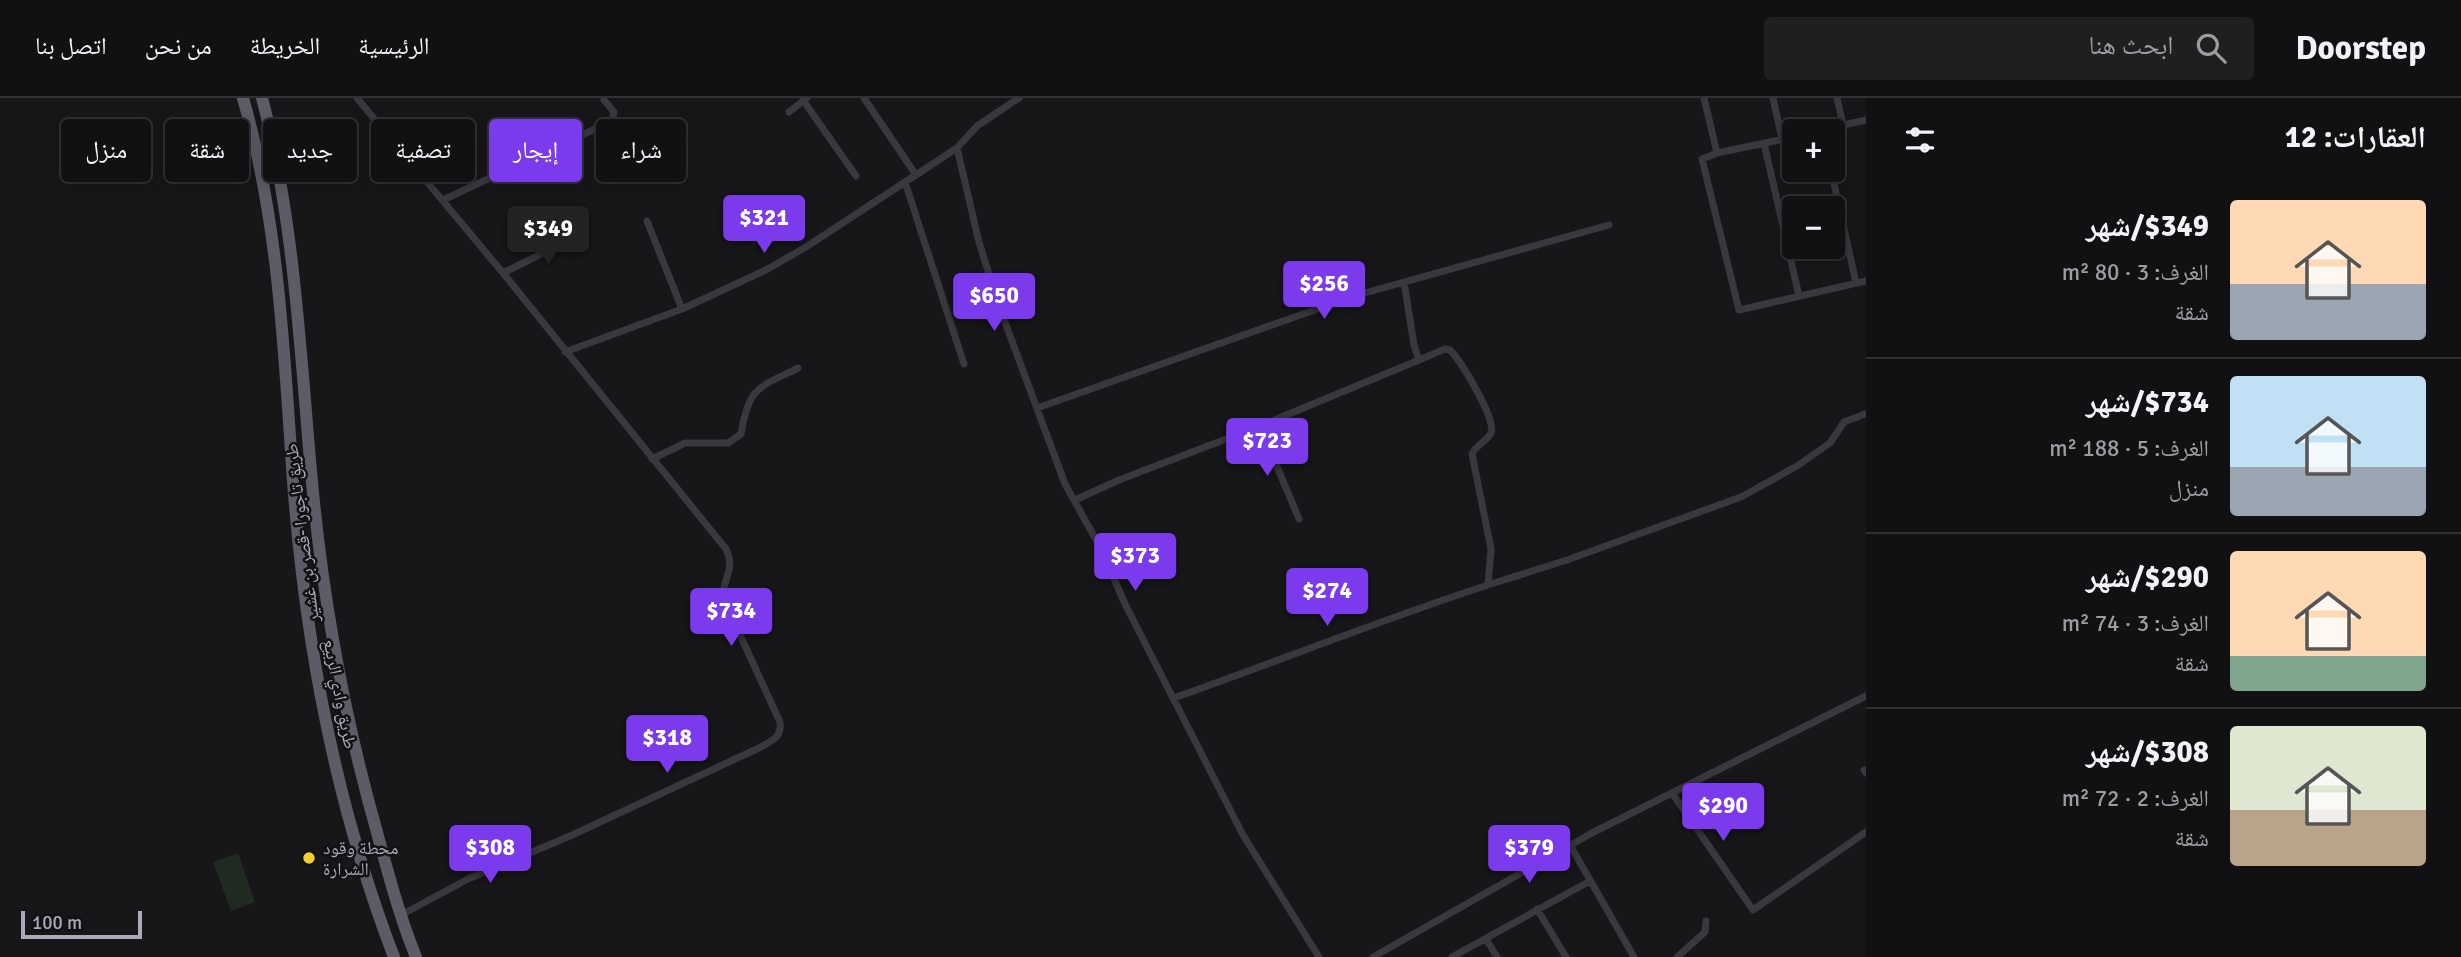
<!DOCTYPE html>
<html lang="ar">
<meta charset="utf-8">
<style>
body{margin:0;font-family:Signika,"Noto Naskh Arabic",sans-serif;background:#1e1f21;color:#f1f3f6;direction:rtl;height:100vh;display:flex;flex-direction:column;font-size:26px;white-space:nowrap}
*{box-sizing:border-box;margin:0}
p{font-size:23px;color:#9c9da0}
.icon{flex:none;width:38px;height:38px;fill:none;stroke:currentColor;stroke-width:2;stroke-linecap:round;stroke-linejoin:round}
.map{position:relative;flex:1;overflow:hidden;direction:ltr}
.side{display:flex;flex-direction:column;background:#111113;width:595px}
.side>*{flex:none}
.guide{position:absolute;left:21px;top:21px;width:665px;height:63px;direction:rtl;display:flex;gap:14px}
.buttons{position:absolute;left:1782px;top:21px;display:grid;gap:14px}
.buttons a{display:grid;place-items:center;width:63px;height:63px;border-radius:7px;background:#111113;box-shadow:0 4px 18px #0003,0 0 0 2px #303133;font-size:35px}
.scale{position:absolute;left:21px;bottom:18px;width:121px;box-sizing:border-box;padding-left:7px;border:4px solid #a9abb9;border-top:0;font-size:19px;line-height:24px;white-space:nowrap;color:#a9abb9;-webkit-text-stroke:5px #121214;paint-order:stroke}
.price{position:absolute;translate:-50% -60px;padding:0 16px;border-radius:7px;background:#7c3aed;color:#fff;font-size:23px;line-height:46px;filter:drop-shadow(0 2px 4px #0008)}
.price::after{content:'';position:absolute;left:50%;top:42px;width:21px;height:16px;margin-left:-10px;background:inherit;clip-path:polygon(0 0,100% 0,50% 100%)}
.price.on{background:#222;color:#fff}
ul{padding:0;list-style:none}
li{display:flex;align-items:center;gap:21px;height:175px;padding:0 35px}
li+li{border-top:2px solid #303133}
li span{display:grid;place-items:center;flex:none;width:196px;height:140px;border-radius:7px;color:#555}
li>.icon{margin-inline-start:auto}
span .icon{width:84px;height:84px;fill:#fffc;stroke-width:1}
li b{font-size:30px}
h2{display:flex;justify-content:space-between;align-items:center;height:84px;padding:0 35px;font-size:30px}
.pill{padding:0 24px;border-radius:7px;background:#111113;box-shadow:0 4px 18px #0003,0 0 0 2px #303133;font-size:24px;line-height:63px}
.pill.on{background:#7c3aed;color:#fff}
header{display:flex;align-items:center;gap:42px;box-sizing:border-box;height:98px;padding:0 35px;background:#111113;border-bottom:2px solid #303133}
header strong{font-size:33px}
nav{display:flex;gap:38px;margin-inline-start:auto;font-size:24px}
.search{width:490px;height:63px;background:#1e1f21;display:flex;align-items:center;gap:18px;box-sizing:border-box;padding:0 24px;border-radius:7px;color:#9c9da0;font-size:26px}
main{display:flex;flex:1;min-height:0}
.map>svg:first-child{display:block}
.green{fill:#212923}
.lines{fill:none;stroke-linecap:round;stroke-linejoin:round}
.minor{stroke:#38383e;stroke-width:7}
.trunk{stroke:#5c5c66;stroke-width:12}
.poi-dot{fill:#f4cd33;stroke:#121214;stroke-width:2.5}
.labels{text-anchor:middle;dominant-baseline:central;stroke-width:5;stroke-linejoin:round;paint-order:stroke}
.street-label{font-size:18px;fill:#a9abb9;stroke:#121214}
.poi-label{font-size:18px;fill:#a9abb9;stroke:#121214;text-anchor:start}
</style>
<header>
<strong>Doorstep</strong>
<div class="search"><svg class="icon" aria-label="search" viewBox="0 0 24 24"><circle cx="10" cy="10" r="6"/><path d="M15 15l6 6"/></svg>ابحث هنا</div>
<nav><a>الرئيسية</a><a>الخريطة</a><a>من نحن</a><a>اتصل بنا</a></nav>
</header>
<main>
<section class="side">
<h2>العقارات: 12<svg class="icon" aria-label="filters" viewBox="0 0 24 24"><path d="M4 7h16M4 17h16"/><circle cx="9" cy="7" r="2"/><circle cx="15" cy="17" r="2"/></svg></h2>
<ul>
<li><span style="background:linear-gradient(#ffd9b3 60%,#9aa5b1 0)"><svg class="icon" aria-label="home" viewBox="0 0 24 24"><path d="M3 11l9-7 9 7M6 9v11h12V9"/></svg></span><div><b>$349/شهر</b><p>الغرف: 3 · 80 m²</p><p>شقة</p></div></li>
<li><span style="background:linear-gradient(#bfe0f5 65%,#9aa5b1 0)"><svg class="icon" aria-label="home" viewBox="0 0 24 24"><path d="M3 11l9-7 9 7M6 9v11h12V9"/></svg></span><div><b>$734/شهر</b><p>الغرف: 5 · 188 m²</p><p>منزل</p></div></li>
<li><span style="background:linear-gradient(#ffd9b3 75%,#7fa58c 0)"><svg class="icon" aria-label="home" viewBox="0 0 24 24"><path d="M3 11l9-7 9 7M6 9v11h12V9"/></svg></span><div><b>$290/شهر</b><p>الغرف: 3 · 74 m²</p><p>شقة</p></div></li>
<li><span style="background:linear-gradient(#dfe7d0 60%,#b9a48a 0)"><svg class="icon" aria-label="home" viewBox="0 0 24 24"><path d="M3 11l9-7 9 7M6 9v11h12V9"/></svg></span><div><b>$308/شهر</b><p>الغرف: 2 · 72 m²</p><p>شقة</p></div></li>
</ul>
</section>
<div class="map">
<svg width="1866" height="859" viewBox="0 0 1866 859">
<rect width="100%" height="100%" fill="#171719"/>
<!-- green -->
<path class="green" d="M238,755L255,804L231,813L213,764Z"/>
<g class="lines">
<!-- minor -->
<path class="minor" d="M357,0L503,175L726,451C737,473 720,482 724,502L780,624C782,639 773,642 761,649L570,738L468,781L401,817
M864,0L916,77
M1704,0L1717,55L1794,39
M1773,0L1782,41
M1837,0L1843,27
M803,2L856,78
M789,14L807,0
M1818,33L1866,22
M1764,45L1799,198
M957,50L979,144L999,208L1065,386L1100,449L1126,508L1243,737L1319,859
M1717,55L1702,61L1739,212L1866,183
M1831,72L1856,185
M905,84L964,266
M443,102L612,23L614,14L604,2
M647,123L682,211
M503,175L581,136
M565,254L682,211L766,172L806,149L957,50L977,28L1019,0
M1419,262L1445,251L1450,252C1461,263 1497,322 1491,335C1486,344 1476,347 1472,356L1491,451L1488,487L1567,462L1741,399L1797,368L1830,345L1844,324L1865,316
M1037,310L1354,198L1609,127
M1260,328L1299,421
M652,361L685,345H728L741,336C749,288 758,290 798,270
M1075,402L1119,382L1260,328L1419,262L1414,247L1404,184
M1174,600C1279,563 1383,521 1488,487
M1864,672L1866,675
M1672,695L1753,812L1866,734
M1570,747L1634,859
M1537,811L1566,859
M1486,841L1497,859
M1373,859L1590,736L1866,598
M1452,859L1590,783
M1677,859L1705,834L1706,823"/>
<!-- trunk -->
<path class="trunk" d="M243,0C279,125 284,254 293,383C305,544 336,708 394,859
M262,0C295,125 300,255 312,384C323,503 345,622 378,738C389,778 400,820 416,859"/>
</g>
<!-- markers -->
<circle class="poi-dot" cx="309" cy="760" r="7"/>
<g class="labels">
<!-- street labels -->
<g class="street-label">
<text transform="translate(302 435) rotate(-97)">طريق تاجورا -قصر بن غشير</text>
<text transform="translate(340 596) rotate(79)">طريق وادي الربيع</text>
</g>
<!-- poi labels -->
<g class="poi-label">
<text x="323" y="750">محطة وقود<tspan x="323" dy="21">الشرارة</tspan></text>
</g>
</g>
</svg>
<div class="buttons">
<a>+</a>
<a>−</a>
</div>
<div class="scale">100 m</div>
<b class="price" style="left:764px;top:157px">$321</b>
<b class="price on" style="left:548px;top:168px">$349</b>
<b class="price" style="left:1324px;top:223px">$256</b>
<b class="price" style="left:994px;top:235px">$650</b>
<b class="price" style="left:1267px;top:380px">$723</b>
<b class="price" style="left:1135px;top:495px">$373</b>
<b class="price" style="left:1327px;top:530px">$274</b>
<b class="price" style="left:731px;top:550px">$734</b>
<b class="price" style="left:667px;top:677px">$318</b>
<b class="price" style="left:1723px;top:745px">$290</b>
<b class="price" style="left:490px;top:787px">$308</b>
<b class="price" style="left:1529px;top:787px">$379</b>
<div class="guide">
<a class="pill">شراء</a>
<a class="pill on">إيجار</a>
<a class="pill">تصفية</a>
<a class="pill">جديد</a>
<a class="pill">شقة</a>
<a class="pill">منزل</a>
</div>
</div>
</main>
